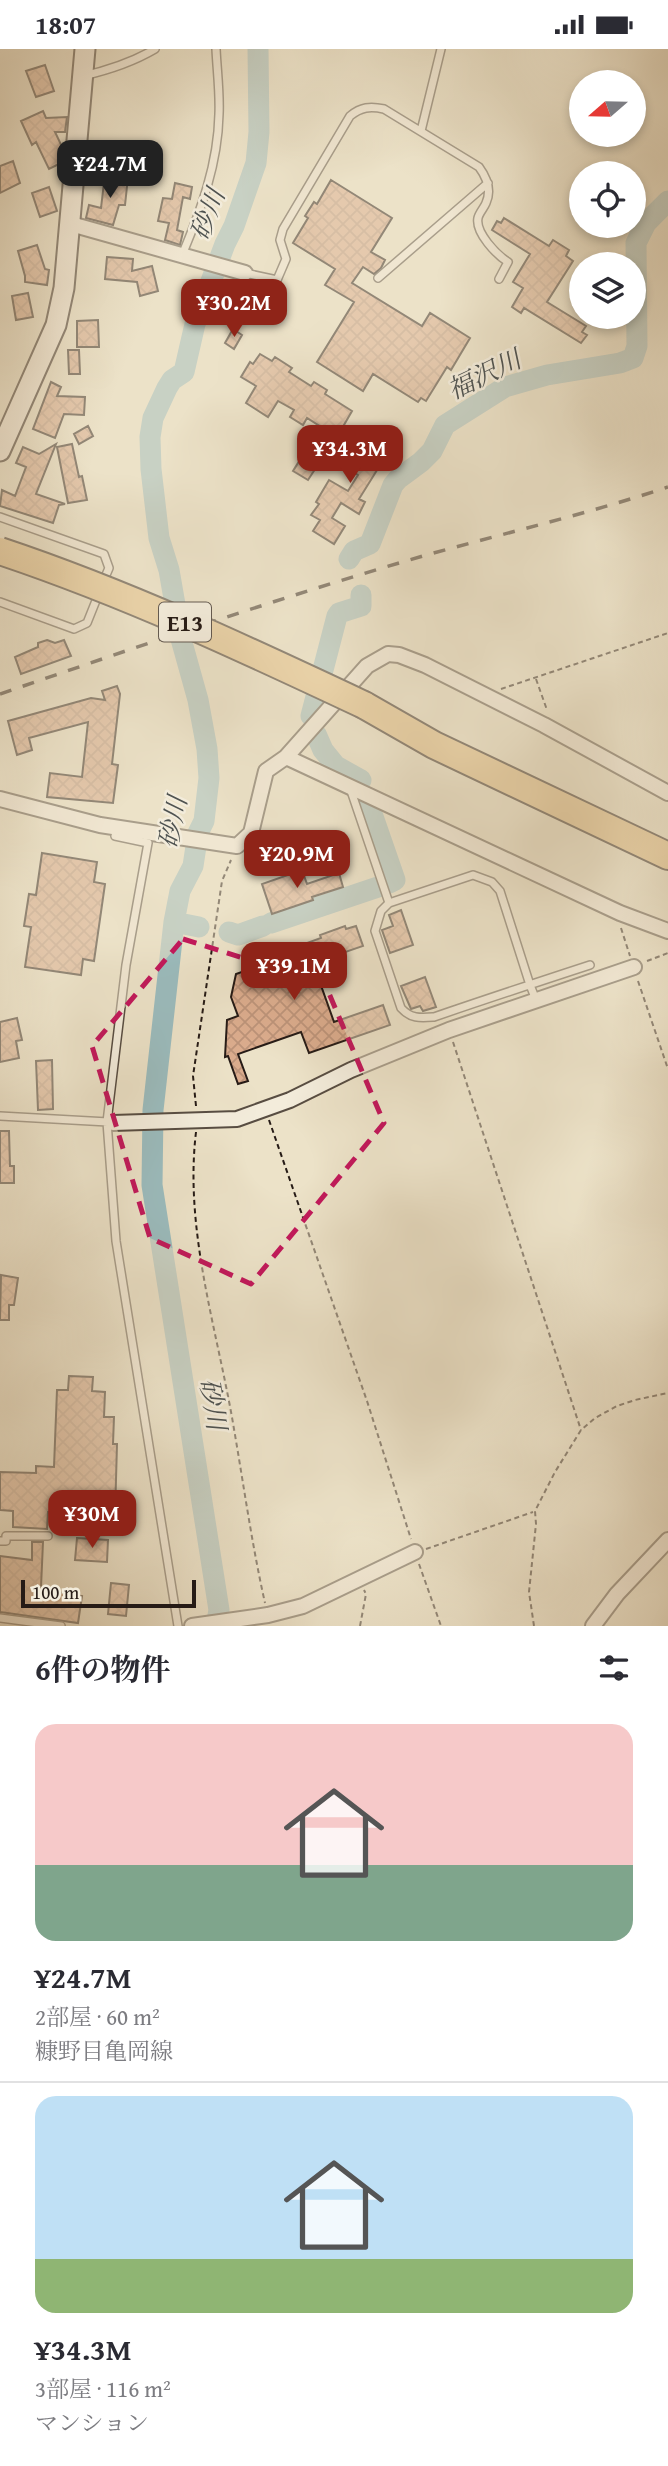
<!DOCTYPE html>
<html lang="ja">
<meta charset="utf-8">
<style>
body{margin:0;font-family:"Gentium Book Plus","Noto Serif JP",serif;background:#f2f2f3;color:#2b2b33;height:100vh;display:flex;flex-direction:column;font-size:26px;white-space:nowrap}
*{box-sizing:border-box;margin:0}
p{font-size:23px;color:#7c7c81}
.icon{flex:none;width:38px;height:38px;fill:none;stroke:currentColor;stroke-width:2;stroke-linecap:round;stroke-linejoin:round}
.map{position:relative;height:1577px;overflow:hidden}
.details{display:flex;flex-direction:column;background:#fff;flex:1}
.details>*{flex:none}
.needle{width:46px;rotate:250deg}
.tools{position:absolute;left:569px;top:21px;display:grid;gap:14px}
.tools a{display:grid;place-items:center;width:77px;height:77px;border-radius:50%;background:#fff;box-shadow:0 4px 10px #0003;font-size:35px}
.scale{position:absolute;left:21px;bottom:18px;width:175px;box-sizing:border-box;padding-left:7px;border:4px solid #261b16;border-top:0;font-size:19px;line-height:24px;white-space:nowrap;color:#261b16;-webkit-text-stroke:5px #f3ecdb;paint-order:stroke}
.price{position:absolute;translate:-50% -60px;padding:0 16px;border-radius:14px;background:#8f2418;color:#fff;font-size:23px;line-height:46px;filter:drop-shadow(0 2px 4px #0008)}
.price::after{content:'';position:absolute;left:50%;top:42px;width:21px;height:16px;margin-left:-10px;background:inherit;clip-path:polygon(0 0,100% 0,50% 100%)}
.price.on{background:#222;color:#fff}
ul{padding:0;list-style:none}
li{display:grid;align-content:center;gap:14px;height:371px;padding:0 35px}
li+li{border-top:2px solid #e1e1e2}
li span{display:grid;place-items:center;height:217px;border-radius:21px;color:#555}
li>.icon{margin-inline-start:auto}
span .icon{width:126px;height:126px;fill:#fffc;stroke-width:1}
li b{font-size:30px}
h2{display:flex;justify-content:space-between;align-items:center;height:84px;padding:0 35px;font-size:30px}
.status{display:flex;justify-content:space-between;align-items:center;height:49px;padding:0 35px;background:#fff;direction:ltr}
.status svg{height:19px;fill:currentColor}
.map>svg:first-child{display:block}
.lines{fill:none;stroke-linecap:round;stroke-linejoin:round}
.river{stroke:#9bbcbe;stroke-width:21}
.building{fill:url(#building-cross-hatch);stroke:#261b16;stroke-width:2}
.service-casing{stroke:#584d42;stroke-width:10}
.minor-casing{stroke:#584d42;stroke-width:18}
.secondary-casing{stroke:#261b16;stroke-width:23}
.motorway-casing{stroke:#261b16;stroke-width:30}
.path{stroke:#261b16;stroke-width:2;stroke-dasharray:5 3.5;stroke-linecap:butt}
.service{stroke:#f3ecdb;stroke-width:7}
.minor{stroke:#f3ecdb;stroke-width:14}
.secondary{stroke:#f3ecdb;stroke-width:19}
.motorway{stroke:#e6c184;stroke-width:26}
.rail{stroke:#261b16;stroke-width:3.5;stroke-dasharray:12 12;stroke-linecap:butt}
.motorway-bridge-casing{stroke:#261b16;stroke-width:30;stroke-linecap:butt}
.motorway-bridge{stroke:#e6c184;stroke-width:26}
.marked{fill:none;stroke:#c2185b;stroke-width:5;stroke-dasharray:14 9;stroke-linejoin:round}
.labels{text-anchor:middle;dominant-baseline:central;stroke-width:5;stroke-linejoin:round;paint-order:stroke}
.shield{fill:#f3ecdb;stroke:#645a51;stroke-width:2}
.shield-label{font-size:23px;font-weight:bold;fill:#261b16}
.water-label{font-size:26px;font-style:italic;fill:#4f5351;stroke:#f3ecdb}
</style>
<div class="status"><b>18:07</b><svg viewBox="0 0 49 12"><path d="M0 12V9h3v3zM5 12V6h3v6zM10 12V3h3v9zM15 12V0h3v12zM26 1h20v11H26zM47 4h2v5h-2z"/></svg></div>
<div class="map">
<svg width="668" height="1577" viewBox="0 0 668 1577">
<defs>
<pattern id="building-cross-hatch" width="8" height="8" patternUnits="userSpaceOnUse" patternTransform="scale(1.75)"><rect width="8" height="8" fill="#dbac8d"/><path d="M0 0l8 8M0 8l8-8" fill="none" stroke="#bc9379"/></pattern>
</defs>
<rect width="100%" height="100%" fill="#ece2c8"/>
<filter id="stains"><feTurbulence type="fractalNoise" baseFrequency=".00286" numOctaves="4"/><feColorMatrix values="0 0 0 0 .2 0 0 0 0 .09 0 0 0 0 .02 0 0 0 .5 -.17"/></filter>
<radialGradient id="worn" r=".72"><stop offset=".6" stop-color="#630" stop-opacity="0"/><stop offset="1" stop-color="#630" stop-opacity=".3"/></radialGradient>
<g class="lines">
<!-- river -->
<path class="river" d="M349,510L354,502L370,495L393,436L398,430L421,413L432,402L445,376L505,338L547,326L620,314L633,309L637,297L636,194L646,174L668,152
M311,667L337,567L339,564L361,557V546
M316,685L323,701L336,717L361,731
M369,756L395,831L389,834
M174,873L199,878
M271,874L378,838
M229,883L238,886L263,877
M216,1577L219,1561L152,1136L153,1061L174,873L180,842L193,817L198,784L204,772L209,729L207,700L198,651L181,590L169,521L159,489L151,420L150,388L153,369L167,339L172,331L184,323L195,275L225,195L234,177L256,114L259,83L258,0"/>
</g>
<!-- building -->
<path class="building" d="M45,16L54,42L36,48L26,22Z
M43,62L46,69L67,68L65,83H55L64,102L63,113L49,120L36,93L32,96L21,72Z
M13,112L20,134L0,144V117Z
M105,125L128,128L125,156H119L113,176L86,169L89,156L101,159Z
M331,131L392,169L371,203L385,211L381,219L374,225L363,218L352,234L422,277L430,264L470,289L451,321L447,318L426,352L421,349L418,353L373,325L363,342L317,313L354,253L325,236L335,220L293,194L308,169L305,167L314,153L317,155Z
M175,134L192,138L190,150L183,148L177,181L183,183L180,196L165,191L169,174L158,172L163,149L172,150Z
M49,138L57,162L40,168L32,144Z
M504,169L549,197L553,191L569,201L566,207L573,212L547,253L586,277L582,283L587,286L581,294L524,259L521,264L512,258L523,239L513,233L530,205L492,181L497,172L501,174Z
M37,196L45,220L49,221L47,236L25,233V227L18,202Z
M107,208L133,210L132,222L152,217L158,242L140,247L137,233L105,230Z
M28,244L33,268L16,271L12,247Z
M98,271L99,298H77V272Z
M233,280L242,286L234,300L225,294Z
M68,301H79L80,325H69Z
M260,305L272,312L275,308L292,319L289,323L311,337L314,333L327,341L325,345L352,362L337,388L307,369L303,376L290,368L294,361L278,352L268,368L246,354L256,337L241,328L250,313L253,315Z
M51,333L61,338L57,347L85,348L84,366L64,365L55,389L33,380Z
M88,377L93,387L79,395L74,385Z
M365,380L392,397L359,450L365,453L359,465L341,454L332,469L345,477L334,495L313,482L320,471L311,466L319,455L316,453L329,431L348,442L358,426L343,416Z
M56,395L36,445L65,455L59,456L53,474L0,457L2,441L15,447L26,418L16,414L23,398L39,405Z
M72,395L79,428L82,427L87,451L68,454L57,398Z
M308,398L323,408L308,431L293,422Z
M47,591L55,594L64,591L71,607L21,625L15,608L38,598V594Z
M117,637L120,645L112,715L118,716L113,754L47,748L50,724L82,728L88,673L29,689L32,701L17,706L8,672L91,649L105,651L102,642Z
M42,804L97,813L94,833L105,835L94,912L83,910L81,926L25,918L31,878L24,877L29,845L36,846Z
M302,821L307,835L339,824L343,838L312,848L313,851L272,865L262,835Z
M401,861L413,896L390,904L382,881L393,877L389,866Z
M345,877L346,880L356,877L363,897L313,914L334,973L383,956L390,976L309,1004L301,983L238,1005L248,1032L238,1035L228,1007L225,1008L227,971L238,967L231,948L236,925L253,919L254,925L278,916L274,906L321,889L320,886Z
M425,928L436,958L423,962L420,957L411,960L401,937Z
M17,969L22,991L16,992L19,1009L0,1013V973Z
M52,1011L53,1060L38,1061L36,1012Z
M0,1082H9L10,1117H14V1134H0Z
M1,1226L18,1229L14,1256H9V1271H0Z
M69,1327L93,1328L92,1342L105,1343L104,1368H114L113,1395H117L115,1466L48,1463L47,1480L13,1478V1462L0,1461V1423L36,1424V1417L54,1418L57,1341H68Z
M77,1489L108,1491L107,1513L75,1511Z
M32,1493H43L41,1538L46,1539V1541L82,1547L78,1574L0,1563V1507L32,1511Z
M111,1534L129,1536L126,1567L108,1565Z"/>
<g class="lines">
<!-- service casing -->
<g class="service-casing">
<path id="service" d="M83,27C109,21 133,13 155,0
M421,82L441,0
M182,206C201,161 218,115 219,65C220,44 217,21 216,0
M245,224L277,231L286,210L280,191L283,180L350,67C361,58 370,57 384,60L479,118C487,129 492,141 486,154C484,159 479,164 478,169C475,184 497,206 508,213L499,230
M378,229L488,134
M0,468L104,505L109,519L103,533
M0,553L74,580L87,574L99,544
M350,739L389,854
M115,787L148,794L126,916L107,1073L116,1192L178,1577
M536,951L530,936L500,842L492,833L473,826L389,854L381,862L375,882L401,959C411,970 420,969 434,968C486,950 538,933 590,916
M0,1067L108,1073
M0,1492H6V1487H48
M0,1569L61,1577"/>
</g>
<!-- minor casing -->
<g class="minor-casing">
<path id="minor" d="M71,175L245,224
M286,708L620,864L668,882
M0,750L100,776L237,797L251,784L266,722L286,708L367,617L388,605L399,606L425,616L544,676L668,744
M113,1074L237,1070L290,1051L351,1021L449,981L634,918
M192,1577L268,1566L303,1557L415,1503
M593,1577L617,1545L668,1491"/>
</g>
<!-- secondary casing -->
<g class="secondary-casing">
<path id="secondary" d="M0,402L56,276L64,239L85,0"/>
</g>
<!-- motorway casing -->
<g class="motorway-casing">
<path id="motorway" d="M364,656L434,696L668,807"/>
</g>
<!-- path -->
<path class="path" d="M536,630L547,661
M501,640L668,584
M621,879L630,907
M647,912L668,904
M638,932L668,1020
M453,993L581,1381
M196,1057L193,1027L222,832L231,811
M269,1071L367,1352L411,1490
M196,1083C184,1183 218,1283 234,1380C244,1438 252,1496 265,1554
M426,1500L533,1463
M419,1515L441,1577
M360,1577L366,1545L364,1541
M534,1577L529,1543L536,1475L535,1462L555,1423L581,1381L595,1369L617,1357L635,1351L668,1344"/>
<!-- service -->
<use href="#service" class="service"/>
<!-- minor -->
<use href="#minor" class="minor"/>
<!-- secondary -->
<use href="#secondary" class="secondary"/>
<!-- motorway -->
<use href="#motorway" class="motorway"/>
<!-- rail -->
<path class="rail" d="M0,645C140,597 281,548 423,507C505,484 587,465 668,438"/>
<!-- motorway-bridge casing -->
<g class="motorway-bridge-casing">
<path id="motorway-bridge" d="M0,502C126,544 245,600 364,656"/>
</g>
<!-- motorway-bridge -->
<use href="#motorway-bridge" class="motorway-bridge"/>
</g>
<!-- marked area -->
<path d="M0 0H668V1577H0ZM183,890L325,935L384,1074L251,1235L150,1189L92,997Z" fill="#ece2c8" fill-opacity=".55" fill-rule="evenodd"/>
<path class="marked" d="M183,890L325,935L384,1074L251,1235L150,1189L92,997Z"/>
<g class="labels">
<!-- shield labels -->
<rect class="shield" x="159" y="553.5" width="52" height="39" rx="5"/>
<g class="shield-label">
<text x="185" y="573">E13</text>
</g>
<!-- water labels -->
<g class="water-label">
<text transform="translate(207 165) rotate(-69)">砂川</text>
<text transform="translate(484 325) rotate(-26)">福沢川</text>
<text transform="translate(172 773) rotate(-78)">砂川</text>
<text transform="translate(214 1355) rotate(81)">砂川</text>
</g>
</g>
<rect width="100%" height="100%" filter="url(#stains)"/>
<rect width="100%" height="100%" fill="url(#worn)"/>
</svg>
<div class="tools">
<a><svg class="needle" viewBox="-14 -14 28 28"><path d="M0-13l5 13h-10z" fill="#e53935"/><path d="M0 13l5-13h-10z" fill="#7c7c81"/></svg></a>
<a><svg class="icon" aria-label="locate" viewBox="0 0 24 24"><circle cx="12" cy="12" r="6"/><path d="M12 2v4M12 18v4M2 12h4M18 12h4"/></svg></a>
<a><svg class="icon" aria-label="layers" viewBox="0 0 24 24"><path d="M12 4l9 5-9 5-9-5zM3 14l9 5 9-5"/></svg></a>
</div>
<div class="scale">100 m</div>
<b class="price on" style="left:110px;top:151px">¥24.7M</b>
<b class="price" style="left:234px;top:290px">¥30.2M</b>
<b class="price" style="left:350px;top:436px">¥34.3M</b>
<b class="price" style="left:297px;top:841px">¥20.9M</b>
<b class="price" style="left:294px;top:953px">¥39.1M</b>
<b class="price" style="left:92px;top:1501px">¥30M</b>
</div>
<section class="details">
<h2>6件の物件<svg class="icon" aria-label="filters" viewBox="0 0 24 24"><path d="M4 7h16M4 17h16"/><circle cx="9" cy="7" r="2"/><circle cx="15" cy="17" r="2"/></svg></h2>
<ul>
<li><span style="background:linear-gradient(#f6c9c9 65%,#7fa58c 0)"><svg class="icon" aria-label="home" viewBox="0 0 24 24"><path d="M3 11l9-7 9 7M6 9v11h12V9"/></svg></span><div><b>¥24.7M</b><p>2部屋 · 60 m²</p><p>糠野目亀岡線</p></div></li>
<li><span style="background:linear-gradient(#bfe0f5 75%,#8fb573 0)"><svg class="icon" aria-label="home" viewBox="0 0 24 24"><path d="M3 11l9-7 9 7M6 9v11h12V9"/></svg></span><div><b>¥34.3M</b><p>3部屋 · 116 m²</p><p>マンション</p></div></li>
</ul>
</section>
